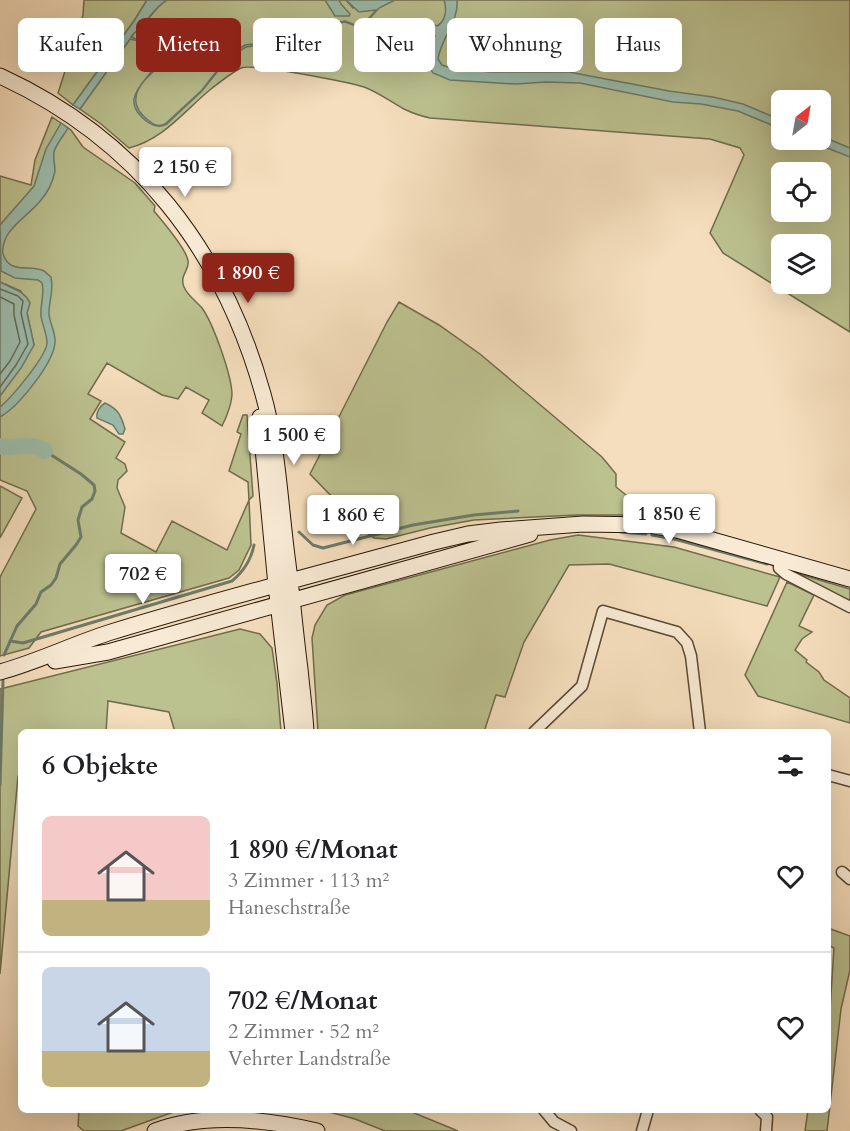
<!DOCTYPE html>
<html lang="de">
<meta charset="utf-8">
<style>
body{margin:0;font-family:Cardo,serif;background:#f6f6f6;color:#202124;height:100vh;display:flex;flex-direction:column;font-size:22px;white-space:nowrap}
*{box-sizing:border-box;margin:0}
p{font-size:20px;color:#757577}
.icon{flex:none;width:33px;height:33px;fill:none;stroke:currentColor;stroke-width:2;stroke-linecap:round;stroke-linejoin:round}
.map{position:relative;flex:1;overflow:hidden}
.sheet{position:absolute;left:18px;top:729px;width:813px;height:384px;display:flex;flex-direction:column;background:#fff;border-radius:9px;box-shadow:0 6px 24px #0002}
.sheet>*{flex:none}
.top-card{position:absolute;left:18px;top:18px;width:814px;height:54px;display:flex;gap:12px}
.needle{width:39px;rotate:31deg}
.buttons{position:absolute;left:771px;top:90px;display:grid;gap:12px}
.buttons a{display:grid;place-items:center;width:60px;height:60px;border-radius:9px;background:#fff;box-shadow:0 6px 24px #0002;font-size:30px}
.price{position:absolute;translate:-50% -51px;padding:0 14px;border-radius:6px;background:#fff;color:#222;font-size:20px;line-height:39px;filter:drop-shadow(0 2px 3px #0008)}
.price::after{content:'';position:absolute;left:50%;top:36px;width:18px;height:14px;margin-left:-9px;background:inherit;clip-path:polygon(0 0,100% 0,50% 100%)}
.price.on{background:#8f2418;color:#fff}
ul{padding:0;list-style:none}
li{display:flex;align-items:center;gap:18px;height:150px;padding:0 24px}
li+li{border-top:2px solid #e0e0e0}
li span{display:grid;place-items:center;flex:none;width:168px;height:120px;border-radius:9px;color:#555}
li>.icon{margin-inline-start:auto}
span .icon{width:72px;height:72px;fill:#fffc;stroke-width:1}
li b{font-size:26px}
h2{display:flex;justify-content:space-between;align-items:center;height:72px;padding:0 24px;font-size:26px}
.chip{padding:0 21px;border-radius:9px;background:#fff;box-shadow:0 6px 24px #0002;font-size:21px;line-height:54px}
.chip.on{background:#8f2418;color:#fff}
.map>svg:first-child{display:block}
.green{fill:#bcc190;stroke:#706c4c;stroke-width:1.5;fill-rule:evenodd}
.water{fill:#9dbdac;stroke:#6d7b6a;stroke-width:1.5}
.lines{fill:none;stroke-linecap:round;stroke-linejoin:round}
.shore{stroke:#616a5a;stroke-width:1.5}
.stream{stroke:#6d7b6a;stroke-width:3}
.river{stroke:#9dbdac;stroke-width:16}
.street-casing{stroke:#594934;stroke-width:13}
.secondary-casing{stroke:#251707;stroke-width:17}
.street{stroke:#f8ead4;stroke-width:10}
.secondary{stroke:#f8ead4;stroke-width:15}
</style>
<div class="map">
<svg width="850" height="1131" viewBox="0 0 850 1131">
<rect width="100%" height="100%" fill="#f5debd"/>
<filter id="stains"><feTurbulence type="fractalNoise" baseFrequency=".00333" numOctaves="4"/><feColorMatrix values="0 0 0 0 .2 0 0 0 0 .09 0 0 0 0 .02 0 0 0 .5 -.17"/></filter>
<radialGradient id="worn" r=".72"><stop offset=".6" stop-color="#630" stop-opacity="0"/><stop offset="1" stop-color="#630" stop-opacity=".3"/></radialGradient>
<!-- green -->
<path class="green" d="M84,0H147L134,21L73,105L58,93L83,15Z
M155,0H346L353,8L364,0H850V332L723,253L710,233L744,155L740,148L710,139L430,118C421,116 412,113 404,109C391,102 378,92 364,87C348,82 252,63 241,68C231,73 220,82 211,89C185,110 163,140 129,148L101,124L80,109L135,32L144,24L158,7ZM782,100H820V140H782ZM782,172H820V212H782ZM782,244H820V284H782Z
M52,117L71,130L83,147L135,183L155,206L154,211C162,221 187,249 188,261C190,270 179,275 184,287C187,295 196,301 202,308C213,323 232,376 232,395C231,407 227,416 222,426L202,413L209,400L186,387L178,399L162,395L107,363L88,394L101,401L90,419L125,442L116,458L125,464L127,471L118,480L117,488L125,507L121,533L156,552L172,521L227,550L249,500L248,482L229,471L241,434L237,432L243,415H247L253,496L249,500L251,545L239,570L229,578L41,632L29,648L0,656V577L36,509L27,491L0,480V396L34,345L27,313L28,308L21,291L0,282V176L31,185L35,160Z
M399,302L439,325L480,354L602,457L616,474V487L635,502V509L628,515H577L474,520L430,528L386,539L374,538L366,532L310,474L387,322Z
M0,486L22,498L0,538Z
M578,535L674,547L780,577L767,606L609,564L569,565L524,642L505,697L496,695L484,732H318L312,638L315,625L327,605L345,595L550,540Z
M792,572L850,589V601Z
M787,582L814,595L799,626L812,632L802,639L795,650L807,660L806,662L819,672L824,680L850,698V723L758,696L745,675Z
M240,629L260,634L272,648L277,683L281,732H175L169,712L108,701L106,732H21V775L18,776L0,974V689Z
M828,928L850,936V970L841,1009L827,1131H805L808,1110H828V1009H830L834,948L828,945Z
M79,1110H179L121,1131H84L78,1126Z
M322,1110H407L458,1131H385L355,1119Z"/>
<!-- water -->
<path class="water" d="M147,0H167C157,6 152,14 145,22C141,28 135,31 131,37C143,41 167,49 157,67C154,72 148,76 144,81C132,95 133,109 148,120C154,125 158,127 165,124L202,90L229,55L245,45L289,40L302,35L320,24H329L345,21L358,26H362L376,10L359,12L346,0H395L379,8L362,27H359L345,22L329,25H320L302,36L289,41L246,47L229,57L202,91L167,124C160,128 155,127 149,123C106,93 170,72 155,52C148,43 140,41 130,39L80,109L73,105L134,21Z
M325,0H339L341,4L350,14L349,16H335Z
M444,0H457C459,22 441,38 438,59L442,65L451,68L490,72H569L669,91L713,97L743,104L781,120V129L738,111L701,104L673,102L580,83L546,82L516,84L450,80L433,73L425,59V54L435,36L425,28L424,22L427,21L437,26C446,21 447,9 444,0Z
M61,123L68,128C64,135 56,144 54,152C53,158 55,165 55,171C53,181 48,192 41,200C29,216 0,230 3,254C10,275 30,264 44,271C46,272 48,275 51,277C54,292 49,299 49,313C49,322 55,331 55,340C56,361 18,407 0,417V407C11,398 46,357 47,343C47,334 42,324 41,316C40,304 45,294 42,283L38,280L15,278L1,271L0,225L34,186L46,149Z
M821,136L850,148V157L807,140H820Z
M0,282C12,289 24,290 30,303L27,313L34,345L21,368L0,396Z
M105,403C118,409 121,415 125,429L123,434H119L113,425L97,418C96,412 100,406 105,403Z"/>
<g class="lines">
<!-- shore -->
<path class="shore" d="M0,289L18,296L23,301L21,313L28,344L16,365L0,387
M0,297L14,304V315L20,342L10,361L0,374"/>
<!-- stream -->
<path class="stream" d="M299,532L313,545L323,548L413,525L474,515L518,511
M621,532L646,534
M652,535L674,539L767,564
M10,641L23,643L232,581C243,572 251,560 254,545
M4,655L17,626L36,604L41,592L51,585L56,578L60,564L76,545L81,537L78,520L82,507L92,499L95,491L94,485L81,474L45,451
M0,785L3,681"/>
<!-- river -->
<path class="river" d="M0,446C17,450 26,440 45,451"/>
<!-- street casing -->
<g class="street-casing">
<path id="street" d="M779,559V568L786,574L850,607
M534,732L582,686L603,611L677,632L687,643L691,656L700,732
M828,775L850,781
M842,872L850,879
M544,1110L554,1122L571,1131
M760,1110L767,1117L766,1131
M642,1131L648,1110"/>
</g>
<!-- secondary casing -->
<g class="secondary-casing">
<path id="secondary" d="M0,76C137,139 223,250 263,394C278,447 280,502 287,556C292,593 295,631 300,669C302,690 305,711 306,732
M260,417L276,585L293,732
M55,661L108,652L530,534
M0,672C37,662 71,645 108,633C215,600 325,572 434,542L468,534L501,530L583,524L649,525L677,530L850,579
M155,1131C206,1112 265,1119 317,1131"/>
</g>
<!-- street -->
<use href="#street" class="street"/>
<!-- secondary -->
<use href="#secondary" class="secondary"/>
</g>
<rect width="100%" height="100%" filter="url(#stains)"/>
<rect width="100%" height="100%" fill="url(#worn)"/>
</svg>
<div class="buttons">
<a><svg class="needle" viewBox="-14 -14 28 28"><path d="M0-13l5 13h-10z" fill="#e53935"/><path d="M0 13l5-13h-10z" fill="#757577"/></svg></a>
<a><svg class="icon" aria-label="locate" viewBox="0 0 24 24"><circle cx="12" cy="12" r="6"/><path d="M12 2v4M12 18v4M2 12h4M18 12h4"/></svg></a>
<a><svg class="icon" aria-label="layers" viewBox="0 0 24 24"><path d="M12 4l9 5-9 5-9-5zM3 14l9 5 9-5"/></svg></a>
</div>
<b class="price" style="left:185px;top:198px">2 150 €</b>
<b class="price on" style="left:248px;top:304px">1 890 €</b>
<b class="price" style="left:294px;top:466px">1 500 €</b>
<b class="price" style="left:669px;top:545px">1 850 €</b>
<b class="price" style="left:353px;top:546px">1 860 €</b>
<b class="price" style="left:143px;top:605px">702 €</b>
<div class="top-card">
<a class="chip">Kaufen</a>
<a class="chip on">Mieten</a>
<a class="chip">Filter</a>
<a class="chip">Neu</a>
<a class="chip">Wohnung</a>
<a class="chip">Haus</a>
</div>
<section class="sheet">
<h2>6 Objekte<svg class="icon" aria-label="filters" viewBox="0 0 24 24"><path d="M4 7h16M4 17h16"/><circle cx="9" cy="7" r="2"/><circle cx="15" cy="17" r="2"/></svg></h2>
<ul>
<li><span style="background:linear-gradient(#f6c9c9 70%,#c2b280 0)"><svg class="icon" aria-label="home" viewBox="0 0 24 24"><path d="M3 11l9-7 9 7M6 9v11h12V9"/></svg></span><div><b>1 890 €/Monat</b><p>3 Zimmer · 113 m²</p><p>Haneschstraße</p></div><svg class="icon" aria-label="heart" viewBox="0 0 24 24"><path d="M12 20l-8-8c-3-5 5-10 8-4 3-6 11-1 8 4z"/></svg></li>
<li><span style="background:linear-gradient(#c9d6e8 70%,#c2b280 0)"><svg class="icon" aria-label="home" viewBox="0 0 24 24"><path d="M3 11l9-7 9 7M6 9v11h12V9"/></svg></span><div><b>702 €/Monat</b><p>2 Zimmer · 52 m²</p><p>Vehrter Landstraße</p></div><svg class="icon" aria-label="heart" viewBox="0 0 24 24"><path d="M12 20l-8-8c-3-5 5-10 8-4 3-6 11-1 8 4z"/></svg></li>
</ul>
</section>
</div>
